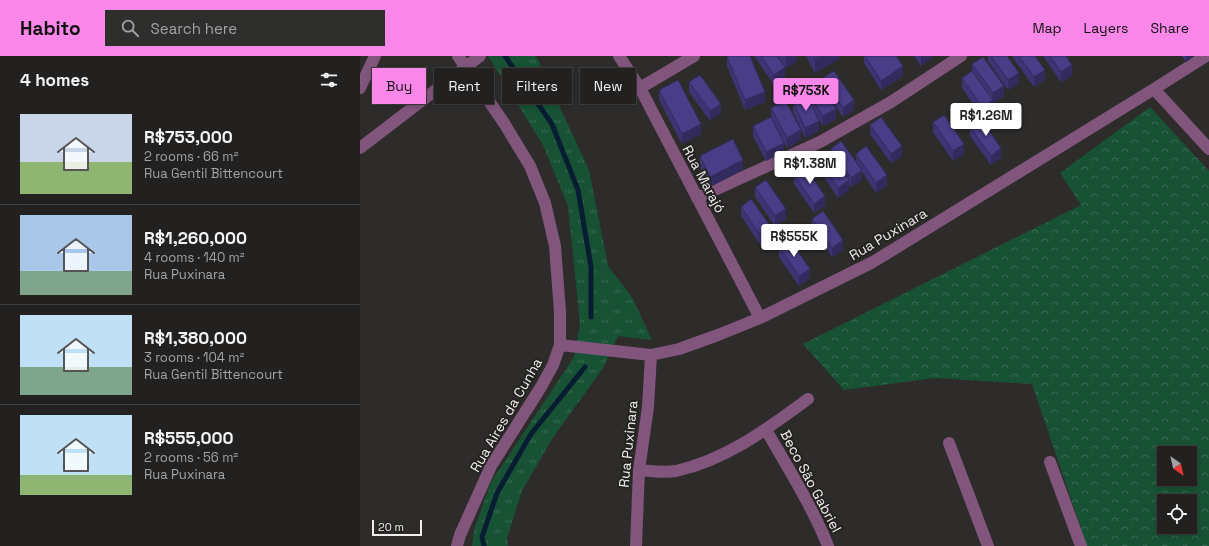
<!DOCTYPE html>
<meta charset="utf-8">
<style>
body{margin:0;font-family:"Space Grotesk",sans-serif;background:#2e2e2d;color:#f1f3f6;height:100vh;display:flex;flex-direction:column;font-size:15px;white-space:nowrap}
*{box-sizing:border-box;margin:0}
p{font-size:13px;color:#a2a3a5}
.icon{flex:none;width:22px;height:22px;fill:none;stroke:currentColor;stroke-width:2;stroke-linecap:round;stroke-linejoin:round}
.map{position:relative;flex:1;overflow:hidden}
.drawer{display:flex;flex-direction:column;background:#222120;width:360px}
.drawer>*{flex:none}
.hud{position:absolute;left:12px;top:12px;width:380px;height:36px;display:flex;gap:8px}
.needle{width:26px;rotate:146deg}
.fabs{position:absolute;left:797px;top:390px;display:grid;gap:8px}
.fabs a{display:grid;place-items:center;width:40px;height:40px;border-radius:0px;background:#222120;box-shadow:0 2px 6px #0003,0 0 0 1px #3f3e3e;font-size:20px}
.scale{position:absolute;left:12px;bottom:10px;width:50px;box-sizing:border-box;padding-left:4px;border:2px solid #f2f0ef;border-top:0;font-size:11px;line-height:14px;white-space:nowrap;color:#f2f0ef;-webkit-text-stroke:3px #242321;paint-order:stroke}
.price{position:absolute;translate:-50% -34px;padding:0 9px;border-radius:4px;background:#fff;color:#222;font-size:13px;line-height:26px;filter:drop-shadow(0 1px 2px #0008)}
.price::after{content:'';position:absolute;left:50%;top:24px;width:12px;height:9px;margin-left:-6px;background:inherit;clip-path:polygon(0 0,100% 0,50% 100%)}
.price.selected{background:#f987e9;color:#111}
ul{padding:0;list-style:none}
li{display:flex;align-items:center;gap:12px;height:100px;padding:0 20px}
li+li{border-top:1px solid #3f3e3e}
li span{display:grid;place-items:center;flex:none;width:112px;height:80px;border-radius:0px;color:#555}
li>.icon{margin-inline-start:auto}
span .icon{width:48px;height:48px;fill:#fffc;stroke-width:1}
li b{font-size:17px}
h2{display:flex;justify-content:space-between;align-items:center;height:48px;padding:0 20px;font-size:17px}
.chip{padding:0 14px;border-radius:0px;background:#222120;box-shadow:0 2px 6px #0003,0 0 0 1px #3f3e3e;font-size:14px;line-height:36px}
.chip.selected{background:#f987e9;color:#111}
header{display:flex;align-items:center;gap:24px;box-sizing:border-box;height:56px;padding:0 20px;background:#f987e9;color:#111}
header strong{font-size:19px}
nav{display:flex;gap:22px;margin-inline-start:auto;font-size:14px}
.search{width:280px;height:36px;background:#2e2e2d;display:flex;align-items:center;gap:10px;box-sizing:border-box;padding:0 14px;border-radius:0px;color:#a2a3a5;font-size:15px}
main{display:flex;flex:1;min-height:0}
.map>svg:first-child{display:block}
.forest{fill:url(#forest-crowns);fill-rule:evenodd}
.park{fill:url(#park-tufts)}
.lines{fill:none;stroke-linecap:round;stroke-linejoin:round}
.stream{stroke:#081d31;stroke-width:5}
.minor{stroke:#81557c;stroke-width:12}
.wall{fill:#3e3473}
.shaded-wall{fill:#322b5e}
.building{fill:#483d86;stroke:#322b5e}
.labels{text-anchor:middle;dominant-baseline:central;stroke-width:4;stroke-linejoin:round;paint-order:stroke}
.street-label{font-size:14px;fill:#f2f0ef;stroke:#242321}
</style>
<header>
<strong>Habito</strong>
<div class="search"><svg class="icon" aria-label="search" viewBox="0 0 24 24"><circle cx="10" cy="10" r="6"/><path d="M15 15l6 6"/></svg>Search here</div>
<nav><a>Map</a><a>Layers</a><a>Share</a></nav>
</header>
<main>
<section class="drawer">
<h2>4 homes<svg class="icon" aria-label="filters" viewBox="0 0 24 24"><path d="M4 7h16M4 17h16"/><circle cx="9" cy="7" r="2"/><circle cx="15" cy="17" r="2"/></svg></h2>
<ul>
<li><span style="background:linear-gradient(#c9d6e8 60%,#8fb573 0)"><svg class="icon" aria-label="home" viewBox="0 0 24 24"><path d="M3 11l9-7 9 7M6 9v11h12V9"/></svg></span><div><b>R$753,000</b><p>2 rooms · 66 m²</p><p>Rua Gentil Bittencourt</p></div></li>
<li><span style="background:linear-gradient(#a9c7e8 70%,#7fa58c 0)"><svg class="icon" aria-label="home" viewBox="0 0 24 24"><path d="M3 11l9-7 9 7M6 9v11h12V9"/></svg></span><div><b>R$1,260,000</b><p>4 rooms · 140 m²</p><p>Rua Puxinara</p></div></li>
<li><span style="background:linear-gradient(#bfe0f5 65%,#7fa58c 0)"><svg class="icon" aria-label="home" viewBox="0 0 24 24"><path d="M3 11l9-7 9 7M6 9v11h12V9"/></svg></span><div><b>R$1,380,000</b><p>3 rooms · 104 m²</p><p>Rua Gentil Bittencourt</p></div></li>
<li><span style="background:linear-gradient(#bfe0f5 75%,#8fb573 0)"><svg class="icon" aria-label="home" viewBox="0 0 24 24"><path d="M3 11l9-7 9 7M6 9v11h12V9"/></svg></span><div><b>R$555,000</b><p>2 rooms · 56 m²</p><p>Rua Puxinara</p></div></li>
</ul>
</section>
<div class="map">
<svg width="849" height="490" viewBox="0 0 849 490">
<defs>
<pattern id="forest-crowns" width="20" height="18" patternUnits="userSpaceOnUse"><rect width="20" height="18" fill="#175234"/><path d="M2 6a3 3 0 1 1 6 0M12 15a3 3 0 1 1 6 0" fill="none" stroke="#396b52"/></pattern>
<pattern id="park-tufts" width="24" height="20" patternUnits="userSpaceOnUse"><rect width="24" height="20" fill="#175234"/><path d="M3 7l-1-3M5 7V3M7 7l1-3M15 17l-1-3M17 17v-4M19 17l1-3" fill="none" stroke="#396b52"/></pattern>
</defs>
<rect width="100%" height="100%" fill="#2e2c2b"/>
<!-- forest -->
<path class="forest" d="M790,51L849,115V490H727L672,328L575,322L484,334L443,288L721,149L700,117ZM804,397H830V423H804ZM804,445H830V471H804Z"/>
<!-- park -->
<path class="park" d="M128,0H176L229,114L248,210L272,241L292,284L258,280L243,312L192,383L162,435L147,482L148,490H112L114,474L131,426L214,301L220,268L208,150L183,89Z"/>
<g class="lines">
<!-- stream -->
<path class="stream" d="M145,0L192,68L218,134L231,211V261
M124,490L122,481L137,437L171,378L225,311"/>
<!-- minor -->
<path class="minor" d="M259,0L280,32L400,262
M0,32L15,0
M280,32L334,0
M794,33L849,93
M0,92L120,0
M337,142L460,86L531,46L601,0
M200,289L291,299L319,293L358,279L400,262L513,206L794,33L846,0
M406,374C428,412 452,450 468,490
M589,387L628,490
M690,406L721,490
M279,414C290,415 304,417 316,415C366,404 407,373 448,343
M97,490L100,479L131,410L181,331L193,309L200,289V256L195,190L185,147L170,110L144,67L98,0
M276,490L279,414L288,351L291,299"/>
</g>
<!-- wall -->
<path class="wall" d="M394,0H417L425,21L414,29Z
M418,0H437V5L426,12Z
M446,0H479V3L455,17Z
M504,0H536L543,20L521,34L504,7Z
M554,0H572V2L561,10Z
M628,0H647L659,27L648,34L628,5Z
M653,0H675L685,24L674,31L653,2Z
M683,0H706L712,19L701,26Z
M822,0H834L826,6Z
M367,1L405,46L385,54L367,10Z
M612,8L644,40L633,47V54L622,61L602,32V22L612,15Z
M463,22L494,54L483,61L463,32Z
M329,26L361,57L350,65L329,36Z
M445,31L476,63L463,70L456,59L459,75L445,82L433,56V46L445,40Z
M299,34L341,78L322,88L299,44Z
M411,52L441,84L427,92L414,67L424,96L406,105L393,80V70L411,61Z
M573,66L604,98L593,105L573,76Z
M510,69L542,100L531,107L510,78Z
M610,71L641,102L631,109L610,80Z
M471,93L496,106V98L527,129L516,137L502,116V124L491,131L489,128V134L478,142L458,112V103L471,98Z
M340,100L383,114L350,131L340,110Z
M434,118L465,150L454,157L434,128Z
M395,131L426,163L415,170L395,141Z
M381,151L412,182L401,190L381,160Z
M452,163L483,194L472,201L452,172Z
M419,191L450,222L439,230L419,201Z"/>
<!-- shaded-wall -->
<path class="shaded-wall" d="M430,0H437V5L426,12V2Z
M460,0H479V3L455,17V3Z
M561,0H572V2L561,10Z
M826,0H834L826,6Z
M712,9V19L701,26V16Z
M543,10V20L521,34V25Z
M425,11V21L414,29V19Z
M685,14V24L674,31V21Z
M659,17V27L648,34V24Z
M644,30V40L633,47V37Z
M405,36V46L385,54V44Z
M494,44V54L483,61V52Z
M633,44V54L622,61V51Z
M361,48V57L350,65V55Z
M476,53V63L463,70V60Z
M459,65V75L445,82V72Z
M341,68V78L322,88V78Z
M441,74V84L427,92V82Z
M424,87V96L406,105V96Z
M604,88V98L593,105V95Z
M542,90V100L531,107V98Z
M641,92V102L631,109V100Z
M383,104V114L350,131V121Z
M502,114V124L491,131V122Z
M527,119V129L516,137V127Z
M489,124V134L478,142V132Z
M465,140V150L454,157V148Z
M426,153V163L415,170V160Z
M412,172V182L401,190V180Z
M483,184V194L472,201V192Z
M450,213V222L439,230V220Z"/>
<!-- building -->
<path class="building" d="M369,0H390L405,36L385,44L367,1Z
M401,0H417L425,11L414,19Z
M425,0H430L426,2Z
M454,0H460L455,3Z
M505,0H536L543,10L521,25Z
M631,0H647L659,17L648,24Z
M659,0H675L685,14L674,21Z
M690,0H706L712,9L701,16Z
M623,1L644,30L633,37L612,8Z
M474,15L494,44L483,52L463,22Z
M612,15L633,44L622,51L602,22Z
M340,19L361,48L350,55L329,26Z
M458,23L476,53L463,60L445,31Z
M318,24L341,68L322,78L299,34Z
M447,39L459,65L445,72L433,46Z
M425,44L441,74L427,82L411,52Z
M584,59L604,88L593,95L573,66Z
M411,61L424,87L406,96L393,70Z
M521,61L542,90L531,98L510,69Z
M621,63L641,92L631,100L610,71Z
M373,83L383,104L350,121L340,100Z
M481,85L502,114L491,122L471,93Z
M506,90L527,119L516,127L496,98Z
M468,95L489,124L478,132L458,103Z
M445,111L465,140L454,148L434,118Z
M406,124L426,153L415,160L395,131Z
M391,143L412,172L401,180L381,151Z
M463,155L483,184L472,192L452,163Z
M430,184L450,213L439,220L419,191Z"/>
<g class="labels">
<!-- street labels -->
<g class="street-label">
<text transform="translate(344 123) rotate(62)">Rua Marajó</text>
<text transform="translate(528 178) rotate(-31)">Rua Puxinara</text>
<text transform="translate(146 359) rotate(-60)">Rua Aires da Cunha</text>
<text transform="translate(268 388) rotate(-84)">Rua Puxinara</text>
<text transform="translate(451 425) rotate(62)">Beco São Gabriel</text>
</g>
</g>
</svg>
<div class="fabs">
<a><svg class="needle" viewBox="-14 -14 28 28"><path d="M0-13l5 13h-10z" fill="#e53935"/><path d="M0 13l5-13h-10z" fill="#a2a3a5"/></svg></a>
<a><svg class="icon" aria-label="locate" viewBox="0 0 24 24"><circle cx="12" cy="12" r="6"/><path d="M12 2v4M12 18v4M2 12h4M18 12h4"/></svg></a>
</div>
<div class="scale">20 m</div>
<b class="price selected" style="left:446px;top:56px">R$753K</b>
<b class="price" style="left:626px;top:81px">R$1.26M</b>
<b class="price" style="left:450px;top:129px">R$1.38M</b>
<b class="price" style="left:434px;top:202px">R$555K</b>
<div class="hud">
<a class="chip selected">Buy</a>
<a class="chip">Rent</a>
<a class="chip">Filters</a>
<a class="chip">New</a>
</div>
</div>
</main>
